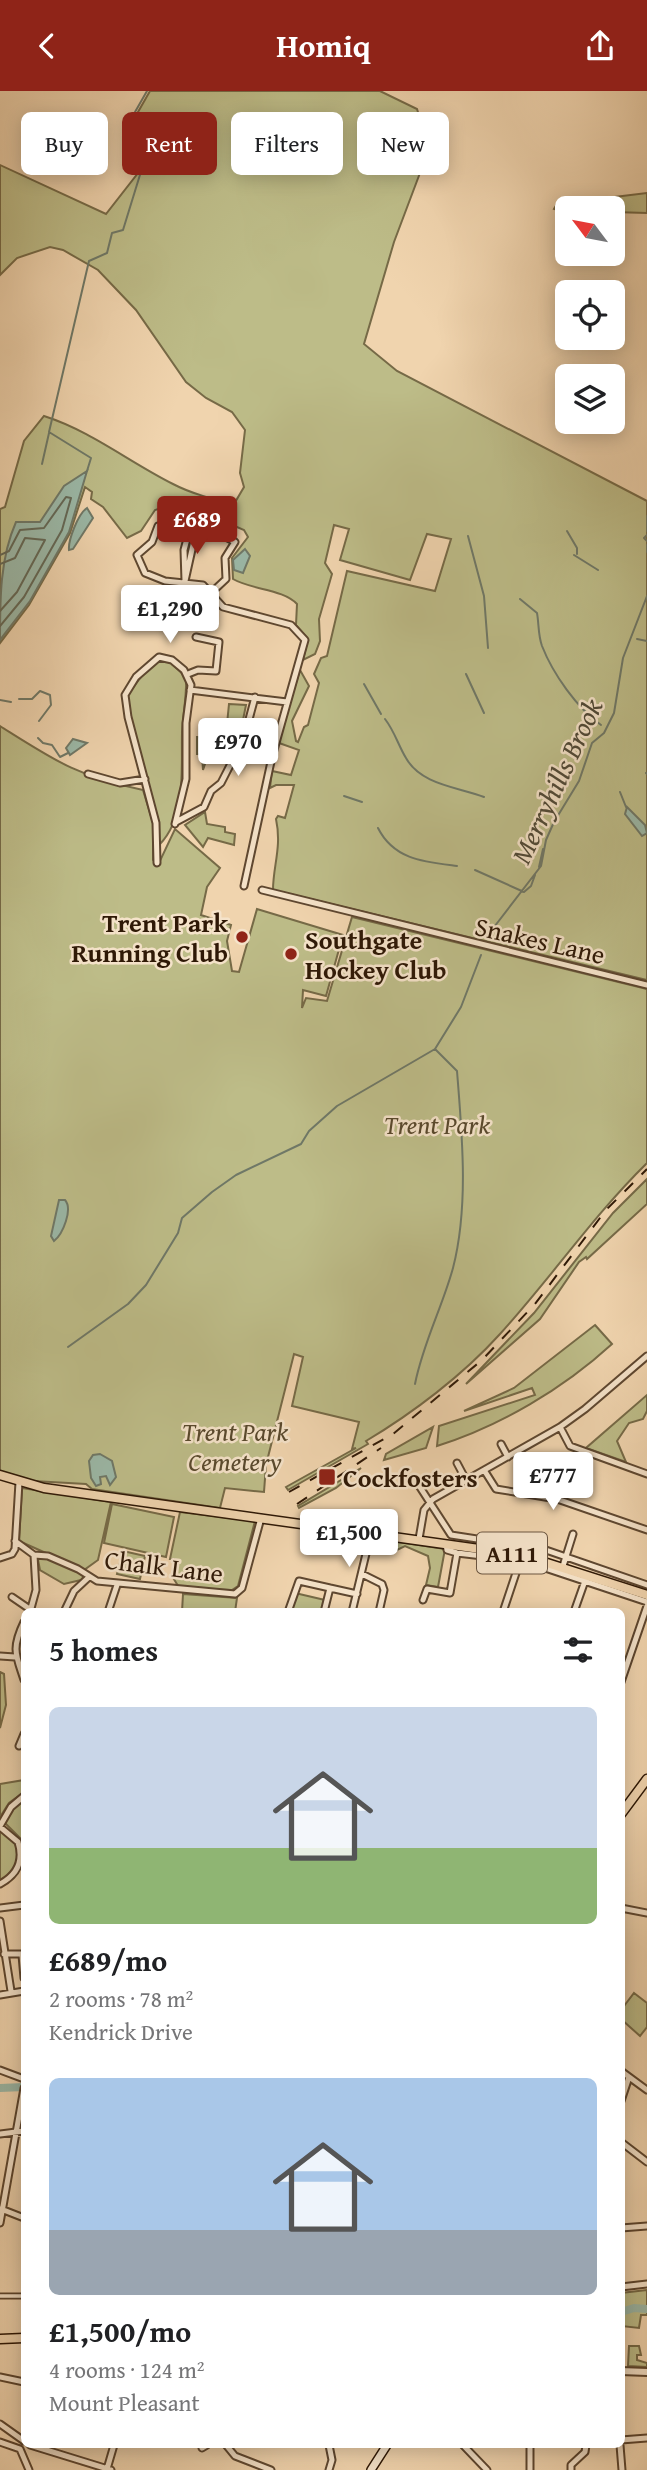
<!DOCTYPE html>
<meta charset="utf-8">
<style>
body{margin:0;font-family:"Gentium Book Plus",serif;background:#f2f2f2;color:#202124;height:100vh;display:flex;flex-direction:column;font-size:26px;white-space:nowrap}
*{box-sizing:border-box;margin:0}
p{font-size:23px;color:#757577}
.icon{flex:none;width:38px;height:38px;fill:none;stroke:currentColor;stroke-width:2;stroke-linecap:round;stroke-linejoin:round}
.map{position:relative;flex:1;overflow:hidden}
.sheet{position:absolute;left:21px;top:1517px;width:604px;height:840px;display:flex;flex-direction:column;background:#fff;border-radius:10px;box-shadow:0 4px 18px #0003}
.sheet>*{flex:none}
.banner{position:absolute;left:21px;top:21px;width:606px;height:63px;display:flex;gap:14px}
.needle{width:46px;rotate:302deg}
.tools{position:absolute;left:555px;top:105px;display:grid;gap:14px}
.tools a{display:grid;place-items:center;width:70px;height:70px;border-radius:10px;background:#fff;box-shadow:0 4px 18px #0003;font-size:35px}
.price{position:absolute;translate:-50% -60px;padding:0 16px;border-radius:7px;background:#fff;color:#222;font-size:23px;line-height:46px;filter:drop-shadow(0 2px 4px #0008)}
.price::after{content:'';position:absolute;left:50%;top:42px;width:21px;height:16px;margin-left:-10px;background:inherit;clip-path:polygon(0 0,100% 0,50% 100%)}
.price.active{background:#8f2418;color:#fff}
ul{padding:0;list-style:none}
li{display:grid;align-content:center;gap:14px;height:371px;padding:0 28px}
li span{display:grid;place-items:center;height:217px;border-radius:10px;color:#555}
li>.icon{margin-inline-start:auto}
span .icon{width:126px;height:126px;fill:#fffc;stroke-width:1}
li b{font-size:30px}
h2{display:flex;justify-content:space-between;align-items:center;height:84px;padding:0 28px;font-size:30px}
.pill{padding:0 24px;border-radius:10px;background:#fff;box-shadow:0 4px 18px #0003;font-size:24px;line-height:63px}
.pill.active{background:#8f2418;color:#fff}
header{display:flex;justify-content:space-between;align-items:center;height:91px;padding:0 28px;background:#8f2418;color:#fff;font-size:32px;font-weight:700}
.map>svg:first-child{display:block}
.green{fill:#bdbc88;stroke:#766a47;stroke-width:2}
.water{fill:#9bb8a7;stroke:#6f7867;stroke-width:2}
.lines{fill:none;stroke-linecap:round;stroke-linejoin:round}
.shore{stroke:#646856;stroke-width:2}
.stream{stroke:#6f7867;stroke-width:2}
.river{stroke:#9bb8a7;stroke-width:8}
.pedestrian-casing{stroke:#5e4730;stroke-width:7}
.minor-casing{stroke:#5e4730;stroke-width:9}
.tertiary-casing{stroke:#5e4730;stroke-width:10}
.secondary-casing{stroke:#2e1806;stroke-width:10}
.primary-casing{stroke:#2e1806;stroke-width:11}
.pedestrian{stroke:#f5e3ca;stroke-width:3.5}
.minor{stroke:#f5e3ca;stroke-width:5}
.tertiary{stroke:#f5e3ca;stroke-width:6}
.secondary{stroke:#f5e3ca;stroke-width:7}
.primary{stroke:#f0d4ae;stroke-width:8}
.rail{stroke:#2e1806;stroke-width:2;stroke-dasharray:12 12;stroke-linecap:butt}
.poi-dot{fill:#8f2418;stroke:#f5e3ca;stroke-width:2.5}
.labels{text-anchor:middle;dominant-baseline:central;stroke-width:5;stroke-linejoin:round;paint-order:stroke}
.shield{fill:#f5e3ca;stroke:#6a5541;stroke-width:2}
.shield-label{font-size:24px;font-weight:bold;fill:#2e1806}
.poi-label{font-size:26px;font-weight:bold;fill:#2e1806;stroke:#f5e3ca;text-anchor:start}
.street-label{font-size:26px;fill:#2e1806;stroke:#f5e3ca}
.park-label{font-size:26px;font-style:italic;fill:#59492d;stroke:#f5e3ca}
.water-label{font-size:28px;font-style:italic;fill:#4f4836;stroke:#f5e3ca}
</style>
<header><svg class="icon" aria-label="back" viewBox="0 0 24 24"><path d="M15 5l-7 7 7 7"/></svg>Homiq<svg class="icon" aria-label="share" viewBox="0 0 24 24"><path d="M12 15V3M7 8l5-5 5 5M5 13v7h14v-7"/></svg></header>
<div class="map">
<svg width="647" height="2379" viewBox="0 0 647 2379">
<rect width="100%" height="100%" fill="#f0d4ae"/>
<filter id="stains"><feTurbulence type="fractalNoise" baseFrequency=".00286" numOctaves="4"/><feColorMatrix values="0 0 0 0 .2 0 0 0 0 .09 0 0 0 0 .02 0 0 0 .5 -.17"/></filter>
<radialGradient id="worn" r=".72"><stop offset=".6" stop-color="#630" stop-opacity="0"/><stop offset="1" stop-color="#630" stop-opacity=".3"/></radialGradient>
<!-- green -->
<path class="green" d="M150,0H380L417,18L429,58L394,151L364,253L397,280L647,410V889L273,799C273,775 282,756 276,728L278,725L285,727L294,694H276L270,697L272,680L291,684L299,659L279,652V647L300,579L309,595L292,630L296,650L298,651L304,636L308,634L319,592L314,583L321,567L327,565L347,480L435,500L451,448L427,443L410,489L340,469L349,438L334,434L325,472L332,483L319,528L320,550L315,563L303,569L308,548L296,534L297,513C283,498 252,499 233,488L232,467L248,446L244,439L179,411L155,419L141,440L127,447L103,416L91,408L92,401L85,396L70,442L29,514L0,552V418L5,416L24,350L44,325C91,340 129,371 173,393C192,403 213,408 234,413L244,396L240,382L245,339L232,321L206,307L186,291L136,219L98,179L63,159L50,156L17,167L0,184V74L106,123L142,77H145L138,21Z
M647,102V122L613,121L612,117H567V122L554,118L557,113Z
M160,569L170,571L186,586C187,604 183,622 182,641C181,677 187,725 160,753L126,606L153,570Z
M229,613L246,614L240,644L226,643Z
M0,635C54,669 78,686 143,699L153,732V769L159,772L175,738L220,777L207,796L201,824L231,834L227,850L232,880L239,881L257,818L343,844L326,905L303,899L302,917L306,907L327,910L352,826L647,898V1072C593,1125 551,1187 500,1243C463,1284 413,1322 366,1350L368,1353L288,1399L286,1396L356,1357L352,1358L359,1331L292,1315L303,1266L294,1263L266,1374L264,1401L225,1397L220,1417L92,1398L86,1393L33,1390L0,1380Z
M197,646L220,648L209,661L203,679L202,663H197Z
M205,721L207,733L225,736V741L235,743L234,754L208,747L203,756L185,734Z
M647,1088V1113L587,1168L586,1166L579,1171L540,1228L466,1293L534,1222L613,1122Z
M595,1234L612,1253C563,1298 500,1335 437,1355L439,1335L535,1304L532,1297L464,1320L514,1297Z
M647,1304V1320L643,1328L629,1332L617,1350L626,1371L586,1357Z
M433,1336L426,1357L384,1369L386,1363Z
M361,1377L336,1397L299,1417L298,1415Z
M22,1397L111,1411L98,1469L84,1479L19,1450Z
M112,1413L174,1426L166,1466L104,1452Z
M180,1421L255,1430L238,1495L232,1499L180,1498L172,1485L174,1468H170Z
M379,1448L445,1458L438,1496L426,1494L430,1477L428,1465L405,1455L397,1459L378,1457L374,1450Z
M123,1460L145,1465L140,1488L117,1483Z
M42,1465L85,1484L81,1489L64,1493L40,1479L38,1469Z
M295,1502L325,1509L322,1521H291Z
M183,1503L237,1507L235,1521H182Z
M0,1581L4,1583L6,1614L0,1637Z
M24,1689V1701L9,1712L0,1726V1693Z
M24,1708V1751L4,1731L13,1717Z
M0,1740C25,1749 21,1779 0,1790Z
M634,1902L647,1912V1936L640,1945L621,1928V1919Z
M647,2199V2224H641L639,2237L622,2235L621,2251V2202Z
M629,2255H639L641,2264H637V2269L647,2272V2276L628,2275Z"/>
<!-- water -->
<path class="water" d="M87,380L69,441L30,510L0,549C0,508 0,467 16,431H40L64,395Z
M87,417L93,427L73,458L69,459C68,449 78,423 87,417Z
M245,458L250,465L243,482L234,479L233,469Z
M73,648L87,652L70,664L66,657Z
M627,716L645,734L647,742L642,745L625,723Z
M59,1109H65C73,1118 63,1143 54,1150L51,1145Z
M100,1363L112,1370L116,1386L110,1394L106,1385L100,1386L101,1393L96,1395L91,1387L89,1370L93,1364Z"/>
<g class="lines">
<!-- shore -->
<path class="shore" d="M0,464L9,460L20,439L44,437L66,406L71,407L62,439L24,506L0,535
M0,473L15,467L25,447L45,449L17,501L0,520"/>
<!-- stream -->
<path class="stream" d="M42,373L49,342
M87,380L91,367L49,341L89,170L107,162L112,142L123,139L143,74L135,21L147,0
M647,425V440
M567,440L577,457V463
M647,444L644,447L647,450
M468,445L484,505L488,557
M647,454V461
M574,464L598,479
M520,508L537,522C539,533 538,544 542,555C553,583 577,617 601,634
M637,548L647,550
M466,583L484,622
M364,593L381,623
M19,608H32L40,600L50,604L51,614L39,630
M0,609L11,611
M385,628C395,641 398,654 406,667C421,694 458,696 484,706
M38,647L43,652L52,654L60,666L68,662
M646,682L647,683
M620,701L626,716
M344,705L362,711
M378,737C394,769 425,771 457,775
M539,776L543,758
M475,779L524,801L531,795L535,784
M491,840L541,775L546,749L554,731L579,690L592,652L604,642L614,622L623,567L647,505
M68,1256L128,1213L146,1194L178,1142L182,1127L212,1101L236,1084L301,1053L309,1040L337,1015L435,958L461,916L481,864
M415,1293C423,1252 442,1217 453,1177C469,1115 462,1043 457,980L435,958"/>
<!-- river -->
<path class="river" d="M0,1997L24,1996
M621,2221L634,2217L647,2218"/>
<!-- pedestrian casing -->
<g class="pedestrian-casing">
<path id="pedestrian" d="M0,2205H24"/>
</g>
<!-- minor casing -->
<g class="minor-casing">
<path id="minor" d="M191,433L181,430L158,435L152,451L137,464L145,482L165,490L203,494L223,516L291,534L305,549L272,666L244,795
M185,490L184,459L191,433L208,436L235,451L225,467L226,488L211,502
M185,490L197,436
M188,583L198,579L216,580L219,551L196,546
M190,599L287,611
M88,683L120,692L145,688
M176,731L204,716L211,700L221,692L244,647L255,606
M157,772L156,732L128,626L125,604L136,586L159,566L172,569L184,579L191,594L186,632V688L175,733
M262,799L647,894
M560,1336L570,1355L647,1383
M501,1353L508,1366
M457,1372L466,1389
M484,1379L496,1398L557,1408L647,1439
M414,1387L451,1444L543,1458L647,1494
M419,1448L424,1419L433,1408L560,1336L585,1318L647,1265
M15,1450L34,1464L48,1465L78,1478L97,1490L235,1503L242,1497L261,1427
M446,1453L447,1459L457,1462L524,1470L647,1511
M0,1467L12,1463L15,1458L19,1391
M563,1475L573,1443
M362,1483L382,1493L384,1499L379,1521
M330,1497L357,1503
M12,1506L31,1519
M423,1509L427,1498L450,1502L457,1462
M30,1521L36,1499L34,1464
M64,1521L74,1500L89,1486
M108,1521L117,1494
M288,1521L299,1490L330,1497L324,1521
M352,1521L371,1442
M503,1521L521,1467
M574,1521L586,1487
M24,1531C11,1558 16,1564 24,1589
M0,1565L15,1566
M621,1591L647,1515
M19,1655L24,1643
M0,1735L11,1716L24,1705
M0,1736L18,1751C24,1770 17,1784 0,1793
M0,1817L24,1814
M621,1817L647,1822
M0,1830L11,1900
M4,1863H24
M22,1864L24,1887
M0,1904L24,1900
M0,1979L24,1988
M621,1980L647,1999
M621,2010L629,1986
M0,2043L24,2040
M621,2051L647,2071
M1,2118L24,2127
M0,2132L24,1997
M621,2137L647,2135
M621,2196L647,2193
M0,2286L24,2291
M0,2333L24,2350
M621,2349L647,2347
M0,2351L20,2358L29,2379
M30,2354L111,2379
M226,2354L235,2365L271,2379
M463,2354L487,2379
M620,2354L622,2379
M202,2357L207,2354
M107,2378L114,2354
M329,2379L332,2369L329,2354
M530,2379V2354
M571,2379V2374L585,2361L586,2354"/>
</g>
<!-- tertiary casing -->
<g class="tertiary-casing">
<path id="tertiary" d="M621,2280L647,2281"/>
</g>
<!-- secondary casing -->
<g class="secondary-casing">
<path id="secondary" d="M371,2379L387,2354"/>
</g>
<!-- primary casing -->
<g class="primary-casing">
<path id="primary" d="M0,1384L44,1397L522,1464L647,1504
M621,1723L647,1688
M0,2248L24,2247"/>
</g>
<!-- pedestrian -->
<use href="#pedestrian" class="pedestrian"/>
<!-- minor -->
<use href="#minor" class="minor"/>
<!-- tertiary -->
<use href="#tertiary" class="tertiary"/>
<!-- secondary -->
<use href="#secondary" class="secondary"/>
<!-- primary -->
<use href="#primary" class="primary"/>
<!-- rail -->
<path class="rail" d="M289,1401L393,1343L482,1269L535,1213L606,1119L647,1078
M297,1413L381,1357"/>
</g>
<!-- markers -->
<g class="poi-dot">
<circle cx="242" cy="846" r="7"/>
<circle cx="291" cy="863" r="7"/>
<rect x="318" y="1377" width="18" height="18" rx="3.5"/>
</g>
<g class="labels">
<!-- shield labels -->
<rect class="shield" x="477" y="1441.5" width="70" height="41" rx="5"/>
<g class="shield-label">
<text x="512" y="1462">A111</text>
</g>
<!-- poi labels -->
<g class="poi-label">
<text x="228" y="831" text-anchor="end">Trent Park<tspan x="228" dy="30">Running Club</tspan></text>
<text x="305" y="848">Southgate<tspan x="305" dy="30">Hockey Club</tspan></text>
<text x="343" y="1386">Cockfosters</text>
</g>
<!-- street labels -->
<g class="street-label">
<text transform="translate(540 849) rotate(13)">Snakes Lane</text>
<text transform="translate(164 1475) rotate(7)">Chalk Lane</text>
</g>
<!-- park labels -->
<g class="park-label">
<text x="437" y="1033">Trent Park</text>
<text x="235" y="1340">Trent Park<tspan x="235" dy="30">Cemetery</tspan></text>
</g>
<!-- water labels -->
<g class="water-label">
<text transform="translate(556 690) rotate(-65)">Merryhills Brook</text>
</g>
</g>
<rect width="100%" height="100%" filter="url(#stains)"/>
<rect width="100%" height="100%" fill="url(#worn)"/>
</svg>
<div class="tools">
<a><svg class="needle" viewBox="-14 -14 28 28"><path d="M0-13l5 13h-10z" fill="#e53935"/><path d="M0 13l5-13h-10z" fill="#757577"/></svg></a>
<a><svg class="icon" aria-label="locate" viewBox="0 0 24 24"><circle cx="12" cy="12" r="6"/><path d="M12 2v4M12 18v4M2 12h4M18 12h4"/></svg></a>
<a><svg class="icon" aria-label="layers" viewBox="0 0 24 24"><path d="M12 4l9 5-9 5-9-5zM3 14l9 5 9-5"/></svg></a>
</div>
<b class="price active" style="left:197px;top:465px">£689</b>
<b class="price" style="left:170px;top:554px">£1,290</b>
<b class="price" style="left:238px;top:687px">£970</b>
<b class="price" style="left:553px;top:1421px">£777</b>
<b class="price" style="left:349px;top:1478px">£1,500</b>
<div class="banner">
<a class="pill">Buy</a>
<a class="pill active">Rent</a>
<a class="pill">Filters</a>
<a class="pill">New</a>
</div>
<section class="sheet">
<h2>5 homes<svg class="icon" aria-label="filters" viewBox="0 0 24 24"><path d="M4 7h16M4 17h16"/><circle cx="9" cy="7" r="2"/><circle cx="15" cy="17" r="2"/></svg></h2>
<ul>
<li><span style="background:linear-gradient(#c9d6e8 65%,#8fb573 0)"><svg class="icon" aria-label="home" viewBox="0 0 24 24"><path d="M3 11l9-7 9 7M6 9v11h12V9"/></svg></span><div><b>£689/mo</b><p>2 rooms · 78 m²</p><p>Kendrick Drive</p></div></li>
<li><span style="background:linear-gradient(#a9c7e8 70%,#9aa5b1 0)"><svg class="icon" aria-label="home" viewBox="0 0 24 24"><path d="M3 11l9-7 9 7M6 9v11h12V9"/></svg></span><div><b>£1,500/mo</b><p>4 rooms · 124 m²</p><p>Mount Pleasant</p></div></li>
</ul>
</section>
</div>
